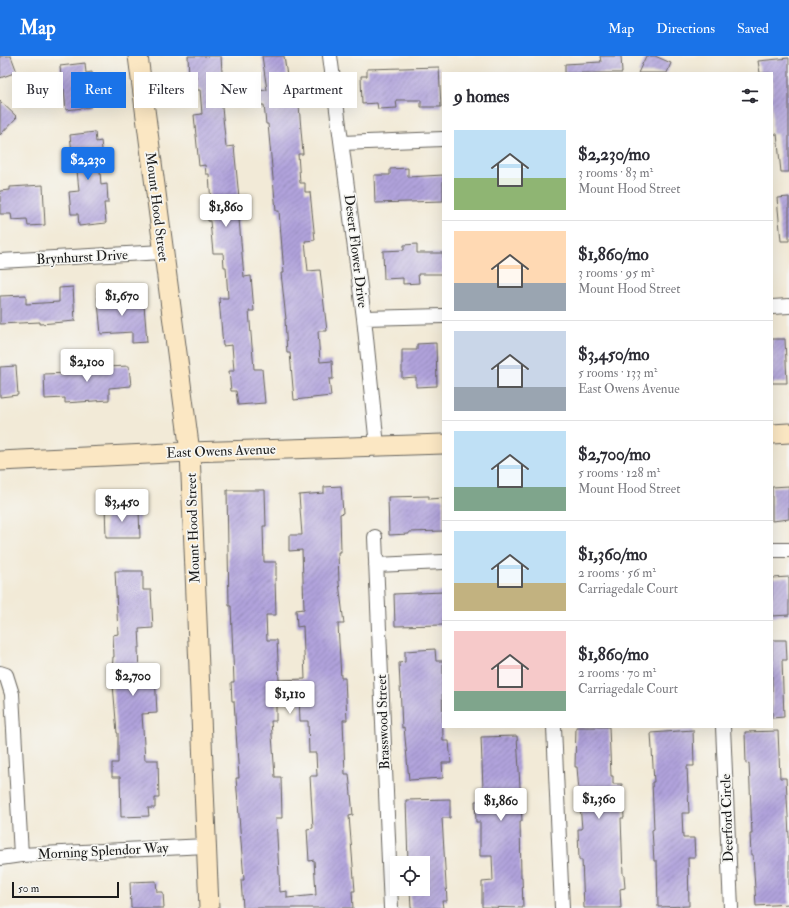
<!DOCTYPE html>
<meta charset="utf-8">
<style>
body{margin:0;font-family:"IM FELL Double Pica",serif;background:#f2f2f3;color:#2b2b33;height:100vh;display:flex;flex-direction:column;font-size:15px;white-space:nowrap}
*{box-sizing:border-box;margin:0}
p{font-size:13px;color:#7c7c81}
.icon{flex:none;width:22px;height:22px;fill:none;stroke:currentColor;stroke-width:2;stroke-linecap:round;stroke-linejoin:round}
.map{position:relative;flex:1;overflow:hidden}
.drawer{position:absolute;left:442px;top:16px;width:331px;height:656px;display:flex;flex-direction:column;background:#fff;border-radius:0px;box-shadow:0 4px 16px #0002}
.drawer>*{flex:none}
.banner{position:absolute;left:12px;top:16px;width:370px;height:36px;display:flex;gap:8px}
.buttons{position:absolute;left:390px;top:800px;display:grid;gap:8px}
.buttons a{display:grid;place-items:center;width:40px;height:40px;border-radius:0px;background:#fff;box-shadow:0 4px 16px #0002;font-size:20px}
.scale{position:absolute;left:12px;bottom:10px;width:107px;box-sizing:border-box;padding-left:4px;border:2px solid #1c1c1c;border-top:0;font-size:11px;line-height:14px;white-space:nowrap;color:#1c1c1c;-webkit-text-stroke:3px #f6f6f2;paint-order:stroke}
.price{position:absolute;translate:-50% -34px;padding:0 9px;border-radius:4px;background:#fff;color:#222;font-size:13px;line-height:26px;filter:drop-shadow(0 1px 2px #0008)}
.price::after{content:'';position:absolute;left:50%;top:24px;width:12px;height:9px;margin-left:-6px;background:inherit;clip-path:polygon(0 0,100% 0,50% 100%)}
.price.active{background:#1a73e8;color:#fff}
ul{padding:0;list-style:none}
li{display:flex;align-items:center;gap:12px;height:100px;padding:0 12px}
li+li{border-top:1px solid #e1e1e2}
li span{display:grid;place-items:center;flex:none;width:112px;height:80px;border-radius:0px;color:#555}
li>.icon{margin-inline-start:auto}
span .icon{width:48px;height:48px;fill:#fffc;stroke-width:1}
li b{font-size:17px}
h2{display:flex;justify-content:space-between;align-items:center;height:48px;padding:0 12px;font-size:17px}
.pill{padding:0 14px;border-radius:0px;background:#fff;box-shadow:0 4px 16px #0002;font-size:14px;line-height:36px}
.pill.active{background:#1a73e8;color:#fff}
header{display:flex;align-items:center;gap:24px;box-sizing:border-box;height:56px;padding:0 20px;background:#1a73e8;color:#fff}
header strong{font-size:19px}
nav{display:flex;gap:22px;margin-inline-start:auto;font-size:14px}
.map>svg:first-child{display:block}
.building{fill:url(#building-hatch);fill-rule:evenodd}
.lines{fill:none;stroke-linecap:round;stroke-linejoin:round}
.street-casing{stroke:#67645d;stroke-width:16}
.secondary-casing{stroke:#67645d;stroke-width:21}
.street{stroke:#fff;stroke-width:14}
.secondary{stroke:#fbe7c3;stroke-width:19}
.labels{text-anchor:middle;dominant-baseline:central;stroke-width:3.5;stroke-linejoin:round;paint-order:stroke}
.street-label{font-size:14px;fill:#1c1c1c;stroke:#f6f6f2}
</style>
<header>
<strong>Map</strong>
<nav><a>Map</a><a>Directions</a><a>Saved</a></nav>
</header>
<div class="map">
<svg width="789" height="852" viewBox="0 0 789 852">
<defs>
<pattern id="building-hatch" width="6" height="6" patternUnits="userSpaceOnUse"><rect width="6" height="6" fill="#b1a3dc"/><path d="M-1 1l2-2M0 6l6-6M5 7l2-2" fill="none" stroke="#8f84b2"/></pattern>
</defs>
<rect width="100%" height="100%" fill="#f6f6f2"/>
<filter id="ink" filterUnits="userSpaceOnUse"><feTurbulence type="fractalNoise" baseFrequency=".025" numOctaves="2"/><feDisplacementMap in="SourceGraphic" scale="8" xChannelSelector="R" yChannelSelector="G"/><feConvolveMatrix kernelMatrix="1 2 1 2 8 2 1 2 1" color-interpolation-filters="sRGB"/></filter>
<filter id="wash" filterUnits="userSpaceOnUse"><feTurbulence type="fractalNoise" baseFrequency=".012" numOctaves="4" result="noise"/><feDisplacementMap in="SourceGraphic" scale="16" xChannelSelector="R" yChannelSelector="G"/><feGaussianBlur stdDeviation="0.9" result="paint"/><feColorMatrix in="noise" values="0 0 0 0 0 0 0 0 0 0 0 0 0 0 0 0 0 1.4 0 .05"/><feComposite in="paint" operator="in"/></filter>
<g filter="url(#wash)">
<rect width="100%" height="100%" fill="#f2ead7"/>
<g id="blocks">
<!-- building -->
<path class="building" d="M0,0H11L17,16L0,22Z
M188,0H221L223,32H220L226,91L234,90L241,163H239L244,221L251,220L254,255H249L254,313H262L265,347L238,349L236,335H231L229,315H234L232,289L223,290L219,242H228L226,211H224L223,197H213L210,165H208L207,148H211L209,118H206L205,109L199,110L194,59L202,58L200,34H197L196,19L189,20Z
M262,0H284L287,20H285L288,50L299,49L303,98H298L300,127H305V136H310L315,184L305,185L308,215L320,214L327,275H318L320,306L332,305L333,323H329L331,340L294,344L290,297H287L285,263H286L281,217H284L279,155H276L268,68H266L264,49H256L255,35L267,34Z
M600,0H621L622,17H565V8L601,6Z
M646,0H655L671,7L667,17H638Z
M789,2V116H781L777,78H772V17H760L758,5Z
M85,7L86,17L92,16L94,31L89,32L91,51L66,54L64,33L55,34L54,22L61,21L60,10Z
M439,11L441,51H421V44H396L397,52L378,53L377,47L362,48L361,20H367V13Z
M0,45L17,61L0,79Z
M95,76L96,86L101,85L103,102H99L101,129L107,128L108,147H104L106,167L79,170L78,158H71L69,136L79,135L77,114H74L70,79Z
M408,112V121L443,119V145L375,147L374,119H390V113Z
M43,129L45,169L28,170L27,163L12,164L11,158H0V135L10,134V131Z
M789,141V185H781L777,142Z
M417,188V197H443V218H418L419,227L403,228V222L384,223L383,195L404,194V189Z
M73,231L75,265L40,268V266L0,268V240L26,239V248L59,246V232Z
M112,235V242L132,240V249H144L147,286L132,287V276L101,278L97,236Z
M772,283H785L787,327H772Z
M436,287L437,330L416,331V321L402,322V294H417V288Z
M104,301L105,311L129,310L131,330L109,332V344L65,347V342L45,343L44,318L94,316L93,302Z
M16,310L18,339L0,341V311Z
M341,430L343,457L340,458L341,496H338L339,527L344,568H338L341,622H345L347,664H343L345,718H349L353,759L349,760L355,835H352L353,852H243L241,824H244L236,722H239L234,645H232L231,626H234L231,550H229L227,434H265L266,470H263L264,506H276V522H275L276,559H266L267,584H277L279,624L305,623L303,570L297,571L296,554L304,553L302,494L289,495V479H302L299,439L324,437V431ZM299,639L300,665H308L309,697H316L317,720H310L313,772L307,773L309,805L314,804L316,839L287,842V835L280,836L276,762H282L281,721H275L271,665H276V640Z
M789,430V463L772,465V431Z
M429,440V443L443,442V475L409,476V478L389,479L388,441Z
M105,448H122V455H139L140,482H106Z
M115,515H143V534H151L153,572L139,573L140,591H138L139,619L155,618L157,657L142,658L145,704H158L159,742H155V752H148L149,760L121,761L120,721H112V707H118V677H117L112,616L113,601H114L113,579L118,578Z
M789,521V559L772,560V522Z
M443,536V569L395,570L394,538Z
M772,584H786L787,604H782L784,661L772,662Z
M435,593L436,605H443V626H442L443,685H449L451,707H442L443,722L409,724L404,671L402,672L399,607L405,606V595Z
M576,671H609L611,720H613V728H622L624,762H621L623,819H624L625,832L620,833L621,852H584L582,804H579L578,773H582L577,711H575Z
M693,674L694,710H687L689,757H682L683,782H694L695,802H688L689,850L658,851L657,805H654L652,774L654,773L652,726H654L651,677Z
M778,675L780,722H786L789,780V848L756,850L753,799H751L750,778H752L749,707L746,708L745,676Z
M517,680L522,765H520L521,821H522L523,852L482,851V826L493,825L492,800H480V766H476L475,745H480L479,733H483L481,681Z
M450,743V762H442L447,845H442L443,852H411L410,833H423V807H408L406,744Z
M156,825L157,836H163L164,852H131L130,826Z"/>
</g>
</g>
<g filter="url(#ink)">
<use href="#blocks" fill-opacity="0" stroke="#67645d" stroke-width="1"/>
<g class="lines">
<!-- street casing -->
<g class="street-casing">
<path id="street" d="M330,0L364,262L377,390
M342,87L443,83
M0,205L163,196
M772,251L789,250
M364,262L443,260
M375,481L391,852
M772,494H789
M376,509L443,506
M0,617L6,619L12,638L21,799
M554,671L562,852
M723,671L731,852
M0,802L21,799L206,790"/>
</g>
<!-- secondary casing -->
<g class="secondary-casing">
<path id="secondary" d="M138,0L190,396L209,852
M772,378L789,377
M0,405L190,396L443,388"/>
</g>
<!-- street -->
<use href="#street" class="street"/>
<!-- secondary -->
<use href="#secondary" class="secondary"/>
</g>
</g>
<g class="labels">
<!-- street labels -->
<g class="street-label">
<text transform="translate(157 151) rotate(83)">Mount Hood Street</text>
<text transform="translate(356 195) rotate(83)">Desert Flower Drive</text>
<text transform="translate(82 201) rotate(-3)">Brynhurst Drive</text>
<text transform="translate(221 395) rotate(-2)">East Owens Avenue</text>
<text transform="translate(193 472) rotate(-92)">Mount Hood Street</text>
<text transform="translate(383 666) rotate(-92)">Brasswood Street</text>
<text transform="translate(727 762) rotate(-92)">Deerford Circle</text>
<text transform="translate(103 795) rotate(-3)">Morning Splendor Way</text>
</g>
</g>
</svg>
<div class="buttons">
<a><svg class="icon" aria-label="locate" viewBox="0 0 24 24"><circle cx="12" cy="12" r="6"/><path d="M12 2v4M12 18v4M2 12h4M18 12h4"/></svg></a>
</div>
<div class="scale">50 m</div>
<b class="price active" style="left:88px;top:125px">$2,230</b>
<b class="price" style="left:226px;top:172px">$1,860</b>
<b class="price" style="left:122px;top:261px">$1,670</b>
<b class="price" style="left:87px;top:327px">$2,100</b>
<b class="price" style="left:122px;top:467px">$3,450</b>
<b class="price" style="left:133px;top:641px">$2,700</b>
<b class="price" style="left:290px;top:659px">$1,110</b>
<b class="price" style="left:599px;top:764px">$1,360</b>
<b class="price" style="left:501px;top:766px">$1,860</b>
<div class="banner">
<a class="pill">Buy</a>
<a class="pill active">Rent</a>
<a class="pill">Filters</a>
<a class="pill">New</a>
<a class="pill">Apartment</a>
</div>
<section class="drawer">
<h2>9 homes<svg class="icon" aria-label="filters" viewBox="0 0 24 24"><path d="M4 7h16M4 17h16"/><circle cx="9" cy="7" r="2"/><circle cx="15" cy="17" r="2"/></svg></h2>
<ul>
<li><span style="background:linear-gradient(#bfe0f5 60%,#8fb573 0)"><svg class="icon" aria-label="home" viewBox="0 0 24 24"><path d="M3 11l9-7 9 7M6 9v11h12V9"/></svg></span><div><b>$2,230/mo</b><p>3 rooms · 83 m²</p><p>Mount Hood Street</p></div></li>
<li><span style="background:linear-gradient(#ffd9b3 65%,#9aa5b1 0)"><svg class="icon" aria-label="home" viewBox="0 0 24 24"><path d="M3 11l9-7 9 7M6 9v11h12V9"/></svg></span><div><b>$1,860/mo</b><p>3 rooms · 95 m²</p><p>Mount Hood Street</p></div></li>
<li><span style="background:linear-gradient(#c9d6e8 70%,#9aa5b1 0)"><svg class="icon" aria-label="home" viewBox="0 0 24 24"><path d="M3 11l9-7 9 7M6 9v11h12V9"/></svg></span><div><b>$3,450/mo</b><p>5 rooms · 133 m²</p><p>East Owens Avenue</p></div></li>
<li><span style="background:linear-gradient(#bfe0f5 70%,#7fa58c 0)"><svg class="icon" aria-label="home" viewBox="0 0 24 24"><path d="M3 11l9-7 9 7M6 9v11h12V9"/></svg></span><div><b>$2,700/mo</b><p>5 rooms · 128 m²</p><p>Mount Hood Street</p></div></li>
<li><span style="background:linear-gradient(#bfe0f5 65%,#c2b280 0)"><svg class="icon" aria-label="home" viewBox="0 0 24 24"><path d="M3 11l9-7 9 7M6 9v11h12V9"/></svg></span><div><b>$1,360/mo</b><p>2 rooms · 56 m²</p><p>Carriagedale Court</p></div></li>
<li><span style="background:linear-gradient(#f6c9c9 75%,#7fa58c 0)"><svg class="icon" aria-label="home" viewBox="0 0 24 24"><path d="M3 11l9-7 9 7M6 9v11h12V9"/></svg></span><div><b>$1,860/mo</b><p>2 rooms · 70 m²</p><p>Carriagedale Court</p></div></li>
</ul>
</section>
</div>
